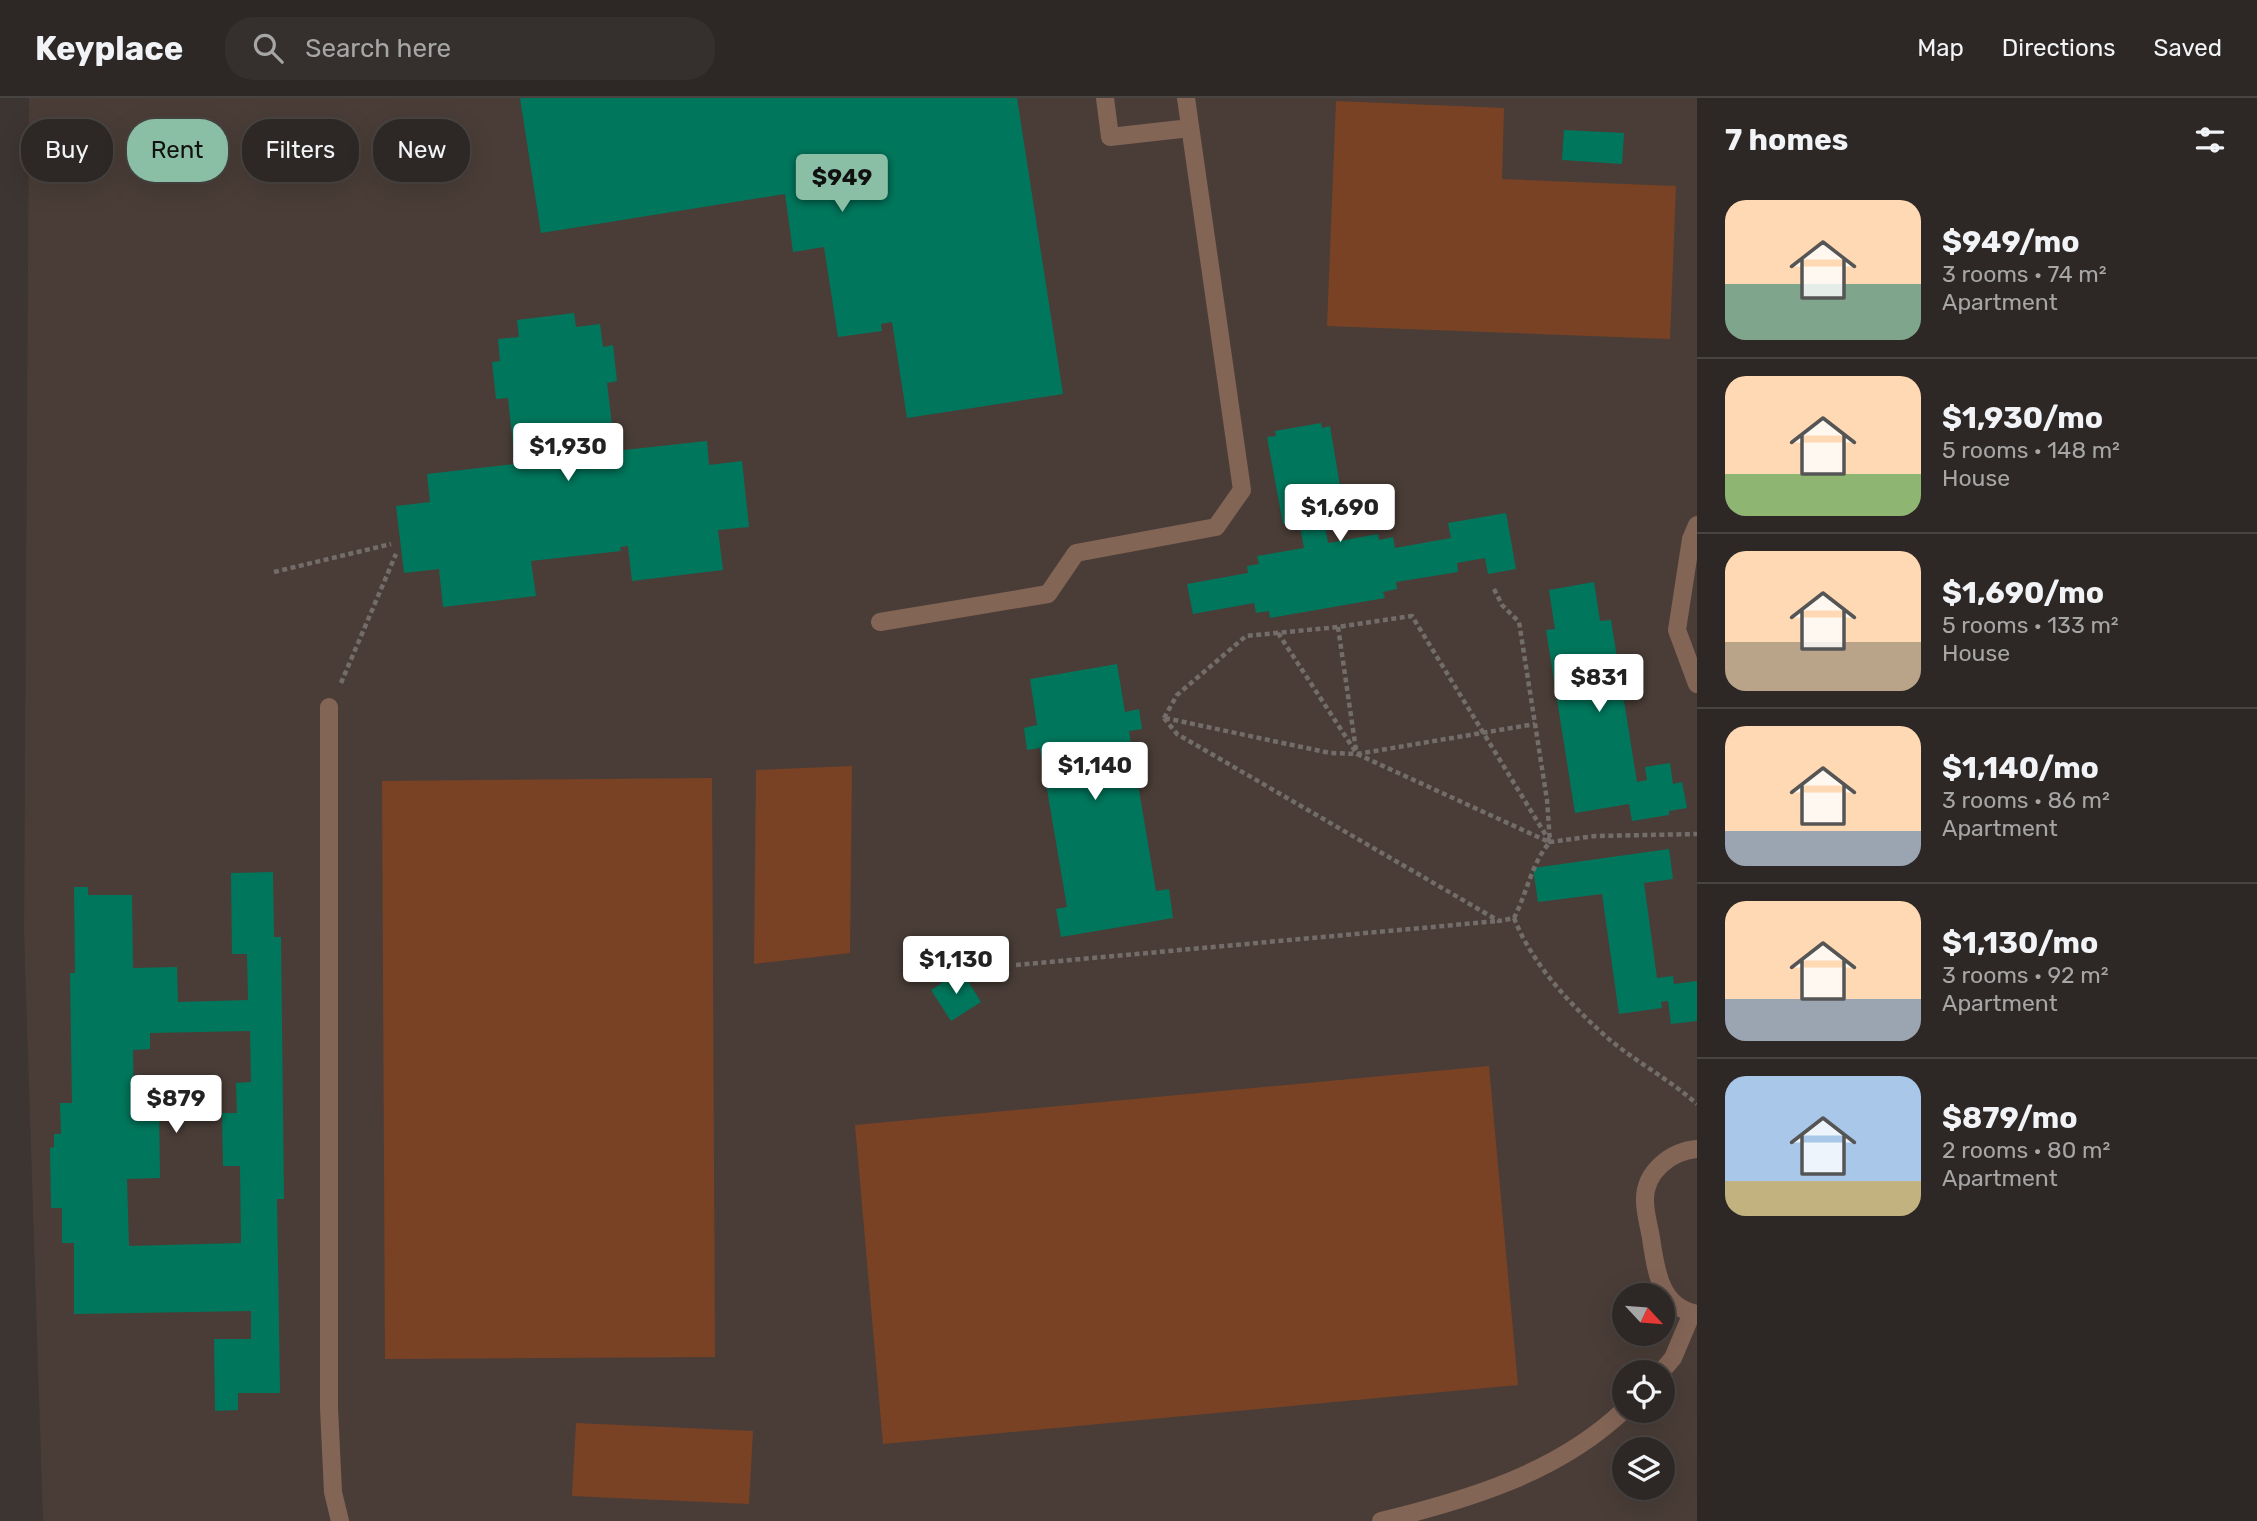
<!DOCTYPE html>
<meta charset="utf-8">
<style>
body{margin:0;font-family:Rubik,sans-serif;background:#35302d;color:#f1f3f6;height:100vh;display:flex;flex-direction:column;font-size:26px;white-space:nowrap}
*{box-sizing:border-box;margin:0}
p{font-size:23px;color:#a7a6a7}
.icon{flex:none;width:38px;height:38px;fill:none;stroke:currentColor;stroke-width:2;stroke-linecap:round;stroke-linejoin:round}
.map{position:relative;flex:1;overflow:hidden}
.side{display:flex;flex-direction:column;background:#2d2825;width:560px}
.side>*{flex:none}
.top-card{position:absolute;left:21px;top:21px;width:665px;height:63px;display:flex;gap:14px}
.needle{width:46px;rotate:116deg}
.controls{position:absolute;left:1612px;top:1185px;display:grid;gap:14px}
.controls a{display:grid;place-items:center;width:63px;height:63px;border-radius:50%;background:#2d2825;box-shadow:0 7px 28px #0002,0 0 0 2px #484442;font-size:35px}
.price{position:absolute;translate:-50% -60px;padding:0 16px;border-radius:7px;background:#fff;color:#222;font-size:23px;line-height:46px;filter:drop-shadow(0 2px 4px #0008)}
.price::after{content:'';position:absolute;left:50%;top:42px;width:21px;height:16px;margin-left:-10px;background:inherit;clip-path:polygon(0 0,100% 0,50% 100%)}
.price.active{background:#8abfa5;color:#111}
ul{padding:0;list-style:none}
li{display:flex;align-items:center;gap:21px;height:175px;padding:0 28px}
li+li{border-top:2px solid #484442}
li span{display:grid;place-items:center;flex:none;width:196px;height:140px;border-radius:21px;color:#555}
li>.icon{margin-inline-start:auto}
span .icon{width:84px;height:84px;fill:#fffc;stroke-width:1}
li b{font-size:30px}
h2{display:flex;justify-content:space-between;align-items:center;height:84px;padding:0 28px;font-size:30px}
.chip{padding:0 24px;border-radius:28px;background:#2d2825;box-shadow:0 7px 28px #0002,0 0 0 2px #484442;font-size:24px;line-height:63px}
.chip.active{background:#8abfa5;color:#111}
header{display:flex;align-items:center;gap:42px;box-sizing:border-box;height:98px;padding:0 35px;background:#2d2825;border-bottom:2px solid #484442}
header strong{font-size:33px}
nav{display:flex;gap:38px;margin-inline-start:auto;font-size:24px}
.search{width:490px;height:63px;background:#35302d;display:flex;align-items:center;gap:18px;box-sizing:border-box;padding:0 24px;border-radius:28px;color:#a7a6a7;font-size:26px}
main{display:flex;flex:1;min-height:0}
.map>svg:first-child{display:block}
.built{fill:#4a3d37;fill-rule:evenodd}
.green{fill:#794225}
.building{fill:#00775c;fill-rule:evenodd}
.lines{fill:none;stroke-linecap:round;stroke-linejoin:round}
.path{stroke:#736d6a;stroke-width:4.5;stroke-dasharray:5 3.5;stroke-linecap:butt}
.minor{stroke:#836556;stroke-width:18}
</style>
<header>
<strong>Keyplace</strong>
<div class="search"><svg class="icon" aria-label="search" viewBox="0 0 24 24"><circle cx="10" cy="10" r="6"/><path d="M15 15l6 6"/></svg>Search here</div>
<nav><a>Map</a><a>Directions</a><a>Saved</a></nav>
</header>
<main>
<div class="map">
<svg width="1697" height="1423" viewBox="0 0 1697 1423">
<rect width="100%" height="100%" fill="#3c3531"/>
<!-- built -->
<path class="built" d="M29,0H1697V1423H43L24,834ZM1624,1197H1662V1236H1624ZM1624,1274H1662V1312H1624ZM1624,1351H1662V1390H1624Z"/>
<!-- green -->
<path class="green" d="M1336,3L1504,10L1502,81L1676,88L1670,241L1327,228Z
M852,668L850,855L754,866L756,672Z
M712,680L715,1259L385,1261L382,683Z
M1489,968L1518,1287L883,1346L855,1027Z
M576,1325L753,1333L749,1406L572,1398Z"/>
<!-- building -->
<path class="building" d="M520,0H1017L1063,296L907,320L892,224L881,226L882,233L838,239L824,149L793,154L785,96L541,135Z
M1564,32L1624,35L1622,66L1562,62Z
M574,215L576,229L600,226L603,249L613,247L617,283L607,285L615,353L707,343L709,367L742,363L749,429L718,432L723,472L632,483L628,448L620,449L621,453L531,463L536,498L443,509L439,471L404,475L396,408L430,404L427,376L515,366L508,300L496,301L492,264L500,263L498,241L519,239L517,222Z
M1321,325L1322,330L1330,328L1345,418L1324,422L1328,445L1378,436L1379,442L1393,439L1395,450L1451,440L1448,425L1506,415L1516,471L1488,476L1485,460L1457,465L1458,474L1396,484L1397,491L1383,494L1385,500L1270,520L1269,513L1256,515L1254,505L1193,516L1187,486L1248,475L1247,468L1259,466L1257,458L1304,450L1299,423L1283,426L1267,339L1276,338L1275,333Z
M1594,484L1600,523L1611,522L1637,684L1647,682L1645,669L1670,665L1673,686L1682,684L1687,710L1669,713V717L1632,723L1629,706L1575,715L1546,532L1555,531L1549,492Z
M1117,566L1125,614L1139,611L1142,631L1129,633L1156,793L1169,791L1173,820L1061,839L1056,811L1067,809L1040,650L1027,652L1024,630L1037,627L1030,581Z
M1669,751L1673,781L1644,785L1657,880L1673,878L1674,886L1697,883V923L1671,926L1668,903L1661,904L1662,910L1619,916L1602,796L1538,804L1533,770Z
M273,774L274,839H281L284,1101H277L280,1295H238V1312L215,1313L214,1241H251V1213L74,1216V1145H62V1110H51L50,1050L54,1049V1036H61L60,1005H72L70,875H75L74,789H88V797H132L133,870L177,869L178,904L248,902L247,856H232L231,775ZM250,933L251,984L236,985L237,1015H222L223,1068H240L241,1145L129,1148L127,1081L160,1080L159,1009H134L133,952L150,951V935Z
M961,872L981,904L951,923L931,892Z"/>
<g class="lines">
<!-- path -->
<path class="path" d="M274,474L391,446
M1494,491L1502,507L1519,524L1547,702L1550,744L1595,738L1697,736
M1338,529L1356,652
M1278,535L1357,656L1549,744
M341,585L396,456
M1164,620L1177,597L1246,538L1338,529L1412,518L1550,744
M1164,620L1177,636L1499,823L1514,820C1527,795 1532,764 1550,744
M1165,620L1330,655L1357,656L1535,626
M1514,820C1532,866 1572,909 1610,942C1638,965 1670,982 1697,1006
M1016,867L1498,823"/>
<!-- minor -->
<path class="minor" d="M1105,0L1110,39L1190,30
M1697,427L1691,441L1677,532L1697,586
M880,524L1048,496L1076,455L1216,429L1242,392L1186,0
M329,609V1310L333,1394L340,1423
M1697,1051C1671,1053 1644,1074 1645,1103C1645,1115 1649,1128 1651,1140C1656,1171 1659,1209 1697,1216
M1661,1274L1673,1260L1692,1215
M1381,1423C1467,1402 1558,1375 1624,1312"/>
</g>
</svg>
<div class="controls">
<a><svg class="needle" viewBox="-14 -14 28 28"><path d="M0-13l5 13h-10z" fill="#e53935"/><path d="M0 13l5-13h-10z" fill="#a7a6a7"/></svg></a>
<a><svg class="icon" aria-label="locate" viewBox="0 0 24 24"><circle cx="12" cy="12" r="6"/><path d="M12 2v4M12 18v4M2 12h4M18 12h4"/></svg></a>
<a><svg class="icon" aria-label="layers" viewBox="0 0 24 24"><path d="M12 4l9 5-9 5-9-5zM3 14l9 5 9-5"/></svg></a>
</div>
<b class="price active" style="left:842px;top:116px">$949</b>
<b class="price" style="left:568px;top:385px">$1,930</b>
<b class="price" style="left:1340px;top:446px">$1,690</b>
<b class="price" style="left:1599px;top:616px">$831</b>
<b class="price" style="left:1095px;top:704px">$1,140</b>
<b class="price" style="left:956px;top:898px">$1,130</b>
<b class="price" style="left:176px;top:1037px">$879</b>
<div class="top-card">
<a class="chip">Buy</a>
<a class="chip active">Rent</a>
<a class="chip">Filters</a>
<a class="chip">New</a>
</div>
</div>
<section class="side">
<h2>7 homes<svg class="icon" aria-label="filters" viewBox="0 0 24 24"><path d="M4 7h16M4 17h16"/><circle cx="9" cy="7" r="2"/><circle cx="15" cy="17" r="2"/></svg></h2>
<ul>
<li><span style="background:linear-gradient(#ffd9b3 60%,#7fa58c 0)"><svg class="icon" aria-label="home" viewBox="0 0 24 24"><path d="M3 11l9-7 9 7M6 9v11h12V9"/></svg></span><div><b>$949/mo</b><p>3 rooms · 74 m²</p><p>Apartment</p></div></li>
<li><span style="background:linear-gradient(#ffd9b3 70%,#8fb573 0)"><svg class="icon" aria-label="home" viewBox="0 0 24 24"><path d="M3 11l9-7 9 7M6 9v11h12V9"/></svg></span><div><b>$1,930/mo</b><p>5 rooms · 148 m²</p><p>House</p></div></li>
<li><span style="background:linear-gradient(#ffd9b3 65%,#b9a48a 0)"><svg class="icon" aria-label="home" viewBox="0 0 24 24"><path d="M3 11l9-7 9 7M6 9v11h12V9"/></svg></span><div><b>$1,690/mo</b><p>5 rooms · 133 m²</p><p>House</p></div></li>
<li><span style="background:linear-gradient(#ffd9b3 75%,#9aa5b1 0)"><svg class="icon" aria-label="home" viewBox="0 0 24 24"><path d="M3 11l9-7 9 7M6 9v11h12V9"/></svg></span><div><b>$1,140/mo</b><p>3 rooms · 86 m²</p><p>Apartment</p></div></li>
<li><span style="background:linear-gradient(#ffd9b3 70%,#9aa5b1 0)"><svg class="icon" aria-label="home" viewBox="0 0 24 24"><path d="M3 11l9-7 9 7M6 9v11h12V9"/></svg></span><div><b>$1,130/mo</b><p>3 rooms · 92 m²</p><p>Apartment</p></div></li>
<li><span style="background:linear-gradient(#a9c7e8 75%,#c2b280 0)"><svg class="icon" aria-label="home" viewBox="0 0 24 24"><path d="M3 11l9-7 9 7M6 9v11h12V9"/></svg></span><div><b>$879/mo</b><p>2 rooms · 80 m²</p><p>Apartment</p></div></li>
</ul>
</section>
</main>
